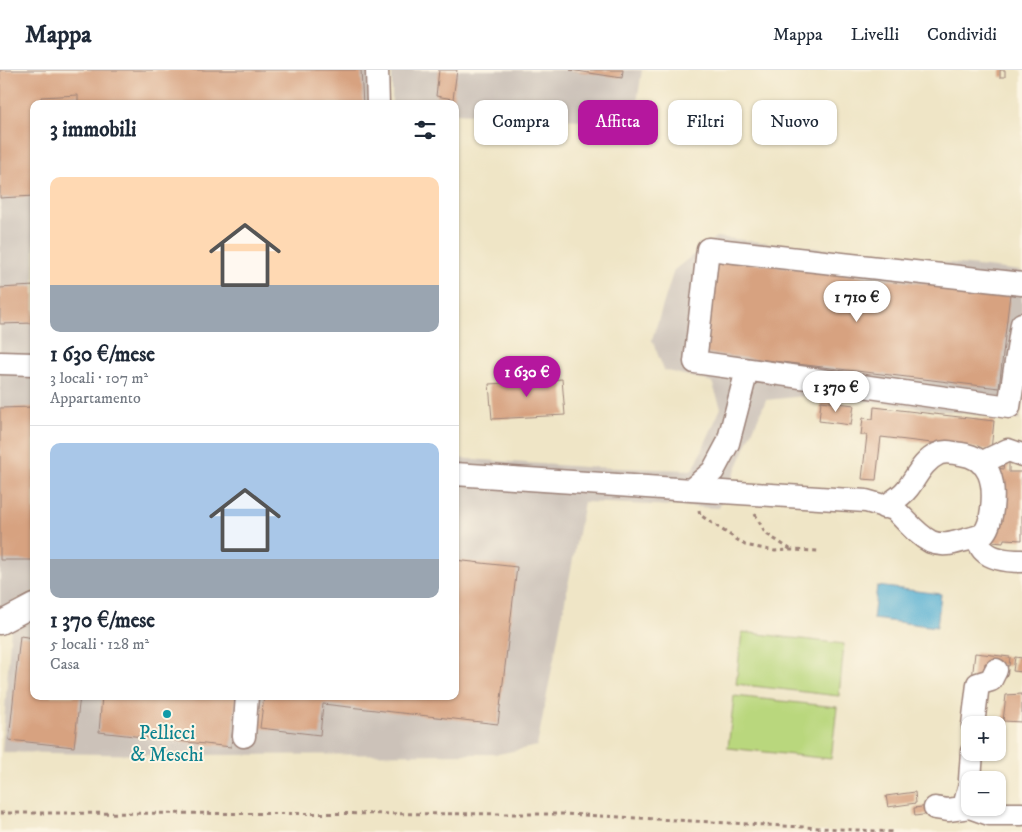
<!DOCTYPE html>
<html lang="it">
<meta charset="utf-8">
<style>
body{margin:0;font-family:"IM FELL DW Pica",serif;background:#f6f6f7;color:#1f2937;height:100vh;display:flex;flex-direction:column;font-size:19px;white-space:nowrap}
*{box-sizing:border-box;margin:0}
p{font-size:16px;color:#747a83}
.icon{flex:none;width:28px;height:28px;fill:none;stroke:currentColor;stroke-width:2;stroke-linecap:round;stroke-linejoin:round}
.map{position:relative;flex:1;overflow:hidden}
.drawer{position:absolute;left:30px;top:30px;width:429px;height:600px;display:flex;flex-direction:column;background:#fff;border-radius:10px;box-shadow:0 1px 4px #0004}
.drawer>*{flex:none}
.banner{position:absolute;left:474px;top:30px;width:472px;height:45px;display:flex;gap:10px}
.controls{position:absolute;left:961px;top:646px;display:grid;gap:10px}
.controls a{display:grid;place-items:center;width:45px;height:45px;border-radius:10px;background:#fff;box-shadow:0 1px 4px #0004;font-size:25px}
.price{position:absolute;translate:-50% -42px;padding:0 11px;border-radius:18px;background:#fff;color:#222;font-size:16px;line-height:32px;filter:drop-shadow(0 1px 2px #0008)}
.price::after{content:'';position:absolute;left:50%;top:30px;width:15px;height:11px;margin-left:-8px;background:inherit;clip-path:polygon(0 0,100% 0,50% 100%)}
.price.current{background:#b5179e;color:#fff}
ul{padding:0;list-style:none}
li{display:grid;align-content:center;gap:10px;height:265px;padding:0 20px}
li+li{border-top:1px solid #e0e1e3}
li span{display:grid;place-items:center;height:155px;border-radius:10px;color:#555}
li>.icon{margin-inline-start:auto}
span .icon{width:90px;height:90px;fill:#fffc;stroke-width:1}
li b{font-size:21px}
h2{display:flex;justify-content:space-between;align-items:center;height:60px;padding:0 20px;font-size:21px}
.chip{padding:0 18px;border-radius:10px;background:#fff;box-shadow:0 1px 4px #0004;font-size:18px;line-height:45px}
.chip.current{background:#b5179e;color:#fff}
header{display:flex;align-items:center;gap:30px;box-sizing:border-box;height:70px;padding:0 25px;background:#fff;border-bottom:1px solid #e0e1e3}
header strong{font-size:24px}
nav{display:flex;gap:28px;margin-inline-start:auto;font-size:18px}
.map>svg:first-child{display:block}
.industrial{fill:#ccc2b9}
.green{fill:#b9d77d;stroke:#827b54}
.water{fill:#56b0d3;stroke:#50687f}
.building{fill:#d7a280}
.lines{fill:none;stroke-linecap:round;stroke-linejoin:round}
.minor-casing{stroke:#9c8278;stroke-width:25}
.path{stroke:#9c8278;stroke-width:3;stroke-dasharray:4 4;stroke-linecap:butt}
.minor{stroke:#fff;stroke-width:22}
.culture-dot{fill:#0f9aa8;stroke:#fcf5e5;stroke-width:2}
.labels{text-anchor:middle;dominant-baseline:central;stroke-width:4;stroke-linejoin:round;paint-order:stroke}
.culture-label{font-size:19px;fill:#0d838f;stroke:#fcf5e5}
</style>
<header>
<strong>Mappa</strong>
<nav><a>Mappa</a><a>Livelli</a><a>Condividi</a></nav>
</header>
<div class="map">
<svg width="1022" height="762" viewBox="0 0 1022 762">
<rect width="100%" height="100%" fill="#fcf5e5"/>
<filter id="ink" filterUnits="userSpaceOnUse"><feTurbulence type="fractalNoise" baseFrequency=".02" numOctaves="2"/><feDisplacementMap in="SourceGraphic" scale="10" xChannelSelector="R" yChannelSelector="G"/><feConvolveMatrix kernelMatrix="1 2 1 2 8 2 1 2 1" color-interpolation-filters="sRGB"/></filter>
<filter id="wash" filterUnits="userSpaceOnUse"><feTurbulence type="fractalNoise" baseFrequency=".0096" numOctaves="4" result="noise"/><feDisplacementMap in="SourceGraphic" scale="20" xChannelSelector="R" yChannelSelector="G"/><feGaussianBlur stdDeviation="1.12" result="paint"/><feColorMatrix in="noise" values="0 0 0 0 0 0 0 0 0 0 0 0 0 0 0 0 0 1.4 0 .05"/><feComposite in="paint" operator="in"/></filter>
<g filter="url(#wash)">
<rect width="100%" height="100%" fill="#efe5c6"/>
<!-- industrial -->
<path class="industrial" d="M0,0H370L372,34H34V521L0,539Z
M392,0H642L634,53L455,43V34H392Z
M716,167L1022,201V334L1019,350L815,325L766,330L719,438L584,432L537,676L498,684L151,685L2,682L11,556L34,544V626H455V388L584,397L693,400L721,338L712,312L664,300L652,270L674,200Z"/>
<!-- green -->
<path class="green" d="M742,562L844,574L839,626L736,614Z
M734,626L837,637L831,689L728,678Z"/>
<!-- water -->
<path class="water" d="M877,516L941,524L937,557L873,549Z"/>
<g id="blocks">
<!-- building -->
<path class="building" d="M0,0H361L363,34H78V25L41,27V34H34V126L0,128Z
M439,0H457L453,29L436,26Z
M570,0H623L622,8Z
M1000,0H1005V7H1000Z
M716,189L1010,224L999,318L705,283Z
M34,216V253L0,254V218Z
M521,304V312L562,309L565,345L492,349L489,314L505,313V306Z
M821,331L854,335L851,355L819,351Z
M34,337V490H0V338Z
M874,337L994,351L991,380L881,367L876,410L862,409L867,365H861L863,348L873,349Z
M1004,392H1009V402H1022V470L1004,469L1003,473L992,472L993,458H1000L1003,412H997L998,398L1003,399Z
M455,490L517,497L498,654L323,634L320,665L260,658L264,626H455Z
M20,566L34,568V626H80L74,677L9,670Z
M975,583L1010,587L1009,596L985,593L983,610L972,609Z
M1015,587L1022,588V602L1013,601Z
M1022,624V652L1003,651L1006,625Z
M102,626H236L231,677L99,662Z
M915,722L916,733L888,737L886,726Z
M929,736L930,744L915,746L914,738Z"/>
</g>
</g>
<g filter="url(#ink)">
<use href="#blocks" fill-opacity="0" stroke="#9c8278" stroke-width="1"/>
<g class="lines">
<!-- minor casing -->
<g class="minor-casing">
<path id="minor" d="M377,0L378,34
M1022,214L708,179L695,292L1009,337L1022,254
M0,293L34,294
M981,393L1008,380L1022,385
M455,404L691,420L713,401L728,373L747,300
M691,420L866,431L894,439C906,450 917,465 931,472C942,476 951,474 961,471C968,469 977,468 983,464C989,458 991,447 992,439C995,413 991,388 961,384C952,383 946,380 938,384C923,391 917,406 908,418C902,426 892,432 884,437
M977,467C979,471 980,478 984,481C993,490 1010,491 1022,491
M0,553L34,535
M973,655L978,614L991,610L996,600
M244,666L247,626
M970,710L972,682
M935,738L948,740L970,737L966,729L970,715
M972,738L989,744H1022"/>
</g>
<!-- path -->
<path class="path" d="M699,440L700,445L745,475L775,481L790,480L819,481
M755,444L765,463L790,479
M0,743L565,744L894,762"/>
<!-- minor -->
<use href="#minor" class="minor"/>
</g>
</g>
<!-- markers -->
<circle class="culture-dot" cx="167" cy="644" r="5"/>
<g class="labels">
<!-- culture labels -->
<g class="culture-label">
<text x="167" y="663">Pellicci<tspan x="167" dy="22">&amp; Meschi</tspan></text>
</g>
</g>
</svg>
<div class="controls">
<a>+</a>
<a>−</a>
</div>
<b class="price" style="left:857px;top:253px">1 710 €</b>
<b class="price current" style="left:527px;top:328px">1 630 €</b>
<b class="price" style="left:836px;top:343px">1 370 €</b>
<div class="banner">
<a class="chip">Compra</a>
<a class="chip current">Affitta</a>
<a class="chip">Filtri</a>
<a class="chip">Nuovo</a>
</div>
<section class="drawer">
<h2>3 immobili<svg class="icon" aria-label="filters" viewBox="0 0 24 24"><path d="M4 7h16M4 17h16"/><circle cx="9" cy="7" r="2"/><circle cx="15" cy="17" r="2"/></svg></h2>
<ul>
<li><span style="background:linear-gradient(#ffd9b3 70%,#9aa5b1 0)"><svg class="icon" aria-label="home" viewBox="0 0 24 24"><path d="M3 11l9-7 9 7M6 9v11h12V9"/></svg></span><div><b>1 630 €/mese</b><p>3 locali · 107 m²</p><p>Appartamento</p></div></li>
<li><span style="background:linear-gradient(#a9c7e8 75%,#9aa5b1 0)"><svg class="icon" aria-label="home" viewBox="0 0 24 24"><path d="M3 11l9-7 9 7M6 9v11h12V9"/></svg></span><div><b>1 370 €/mese</b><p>5 locali · 128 m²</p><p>Casa</p></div></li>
</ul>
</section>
</div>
